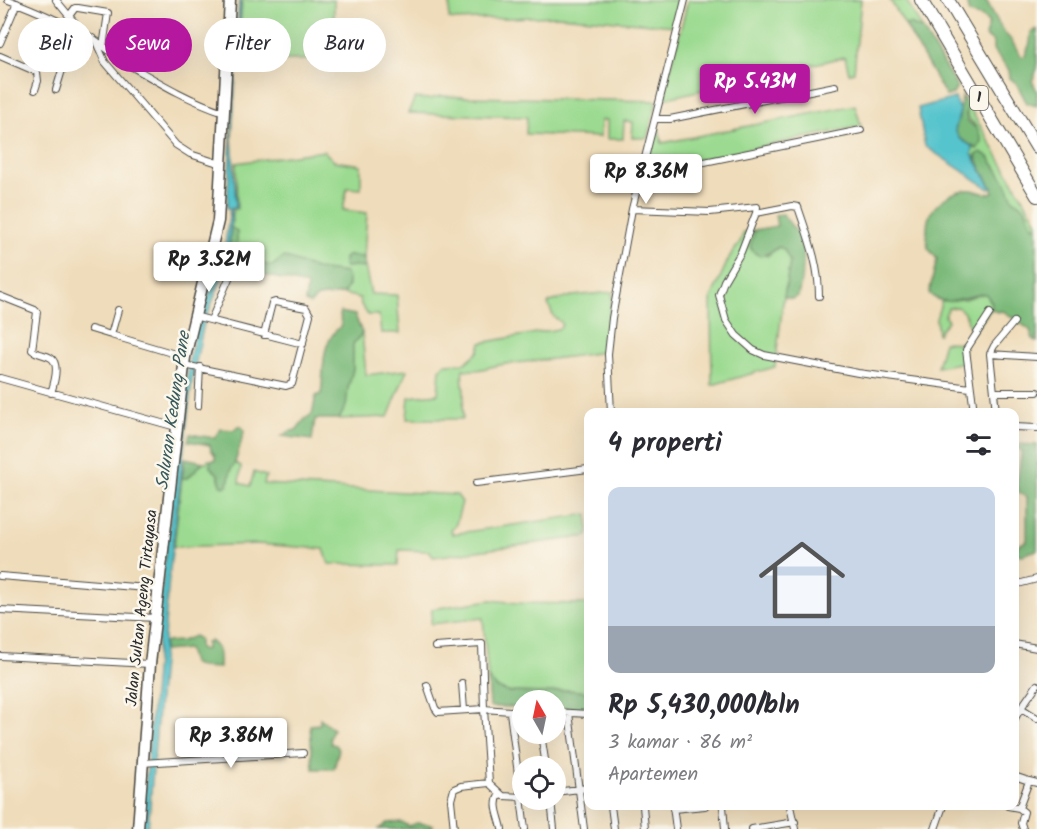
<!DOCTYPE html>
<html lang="id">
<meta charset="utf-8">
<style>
body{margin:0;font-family:Kalam,sans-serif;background:#f2f2f3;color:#2b2b33;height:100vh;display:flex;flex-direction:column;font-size:22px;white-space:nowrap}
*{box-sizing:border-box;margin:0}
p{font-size:20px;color:#7c7c81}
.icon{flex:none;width:33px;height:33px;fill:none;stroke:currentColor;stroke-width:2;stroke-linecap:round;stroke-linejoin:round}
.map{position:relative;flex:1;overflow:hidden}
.drawer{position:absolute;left:584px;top:408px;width:435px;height:402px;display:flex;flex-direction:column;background:#fff;border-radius:12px;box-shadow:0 6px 24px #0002}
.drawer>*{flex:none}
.top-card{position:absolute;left:18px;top:18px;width:476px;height:54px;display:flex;gap:12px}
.needle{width:39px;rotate:351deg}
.fabs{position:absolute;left:512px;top:690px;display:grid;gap:12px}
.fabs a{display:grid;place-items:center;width:54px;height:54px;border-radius:50%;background:#fff;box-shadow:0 6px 24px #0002;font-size:30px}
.price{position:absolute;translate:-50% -51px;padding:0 14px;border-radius:6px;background:#fff;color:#222;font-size:20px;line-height:39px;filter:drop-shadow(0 2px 3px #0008)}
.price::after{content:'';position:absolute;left:50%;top:36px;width:18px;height:14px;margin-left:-9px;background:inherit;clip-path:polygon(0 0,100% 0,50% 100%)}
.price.on{background:#b5179e;color:#fff}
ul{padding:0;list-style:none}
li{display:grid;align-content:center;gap:12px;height:318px;padding:0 24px}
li+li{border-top:2px solid #e1e1e2}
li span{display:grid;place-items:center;height:186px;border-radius:12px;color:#555}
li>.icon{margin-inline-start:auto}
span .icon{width:108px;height:108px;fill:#fffc;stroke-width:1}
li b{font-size:26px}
h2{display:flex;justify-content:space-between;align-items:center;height:72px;padding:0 24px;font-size:26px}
.pill{padding:0 21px;border-radius:27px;background:#fff;box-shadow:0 6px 24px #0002;font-size:21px;line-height:54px}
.pill.on{background:#b5179e;color:#fff}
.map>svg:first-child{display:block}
.green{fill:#9bda90;stroke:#63825e;stroke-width:1.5}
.forest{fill:#7cba7a;stroke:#547252;stroke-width:1.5}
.water{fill:#57c4cd;stroke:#41787c;stroke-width:1.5}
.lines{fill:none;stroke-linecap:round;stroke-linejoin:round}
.minor-casing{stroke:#484640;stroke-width:8}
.primary-casing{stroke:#484640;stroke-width:13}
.motorway-casing{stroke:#484640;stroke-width:14}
.minor{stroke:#fff;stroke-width:6}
.primary{stroke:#fff;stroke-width:10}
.motorway{stroke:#fff;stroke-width:12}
.labels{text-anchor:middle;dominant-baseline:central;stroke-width:5;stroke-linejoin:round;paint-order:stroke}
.shield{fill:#fbf7ec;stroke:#696865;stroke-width:1.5}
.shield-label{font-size:15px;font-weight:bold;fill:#2b2b2b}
.street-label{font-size:16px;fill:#2b2b2b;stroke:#fbf7ec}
.water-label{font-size:18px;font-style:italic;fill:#38595c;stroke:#fbf7ec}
</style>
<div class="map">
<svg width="1037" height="829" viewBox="0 0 1037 829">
<rect width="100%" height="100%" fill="#fbf7ec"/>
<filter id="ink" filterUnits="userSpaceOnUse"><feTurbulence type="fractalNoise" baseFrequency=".0167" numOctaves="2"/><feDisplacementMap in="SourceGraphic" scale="12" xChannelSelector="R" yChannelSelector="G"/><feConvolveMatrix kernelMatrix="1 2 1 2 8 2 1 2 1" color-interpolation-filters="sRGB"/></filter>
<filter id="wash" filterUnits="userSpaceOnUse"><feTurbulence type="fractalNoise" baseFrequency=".008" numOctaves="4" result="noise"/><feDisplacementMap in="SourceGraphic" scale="24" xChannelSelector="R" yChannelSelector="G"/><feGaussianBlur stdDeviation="1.35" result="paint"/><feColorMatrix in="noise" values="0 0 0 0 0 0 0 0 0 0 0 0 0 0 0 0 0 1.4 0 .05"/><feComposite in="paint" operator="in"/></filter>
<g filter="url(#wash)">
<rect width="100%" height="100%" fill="#efdcba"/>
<!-- green -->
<path class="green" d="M242,0H334V22L345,53L343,59L238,61Z
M450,0H682L675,26L558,16L456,20L449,19Z
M688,0H861L854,72L849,73L845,57L663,99Z
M890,0H906L923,30L910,24L905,25Z
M440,96L466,97L657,101L647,138H632L633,122L624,121L623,139H607V120H601L600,137L526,134L527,117L408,113L415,98L429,99Z
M855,105L861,126L644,171L655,130L659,129L662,143Z
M968,105L1037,222V229L1031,223L1025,208L1013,199L1005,181L989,157L976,155L977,160L972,154L973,147L977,149C978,142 980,133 976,127C969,116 965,121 968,105Z
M324,151L334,161L361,165V189L347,188L343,210L367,213L364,257L348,256L345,267L356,266L362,268L365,266L371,294L397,295L400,333H381L379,315H368L361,305L360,298L343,294L348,286L346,273L316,270L284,257L272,266L246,261L237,258V232L231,227L234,209H237L236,163Z
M755,230L751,247L767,256L779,247L784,249L790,262L783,302L775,367L712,385L711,298L730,256L739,244L744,232Z
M613,292L603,352C571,357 538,361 505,364C491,366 477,373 463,369C461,378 464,385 464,394C464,403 462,410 463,419H407L409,397L438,394L440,370L445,364L465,363L478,352L481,343L558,329L561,327L562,323L554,317L548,304L550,302L572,296Z
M979,294H986L992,303V308L972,334C965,321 971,318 958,307L948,308L945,316L948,321L940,330L938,335L936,319L942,300L966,299Z
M362,333L366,375L407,370L388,417L339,419L346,406L348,388L353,369V344Z
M944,342L965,343L963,351L965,362L937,367Z
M208,460H211L210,467L218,474L220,482L229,481L231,469L235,463L241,466L239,483L250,486L254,472L266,476L264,484L457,495L462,502L456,524L451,531L452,534L588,514V536L433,557L430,551L399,550L398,565L329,564L324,549L258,544L174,547L182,478H188L203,462H207Z
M491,600L518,603L588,604V692L567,690L544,693L508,692L497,688L488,678L483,618L431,624L432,609Z"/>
<!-- forest -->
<path class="forest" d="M968,0H986L1004,33C1013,39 1015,49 1022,57L1025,56L1030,43L1031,32L1037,29V69L1032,81L1037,91V106L1027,103L1016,83L1010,78L1009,70L993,50V42L985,36L989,23L983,17L969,13L967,6Z
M910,24L923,30L957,87L953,94L946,96L905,25Z
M962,96L968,105L966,115L968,121L978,130L982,142L977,149L959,138L955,130L959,116Z
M981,152L989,157L1005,181L1013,199L1025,208L1031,223L1037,229V342L1033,339L1030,330L1003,311L997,312L991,309L992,303L986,294C969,293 944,311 929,293L937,259L928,248C927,239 926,229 928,220C932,204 955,188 971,190C979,191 986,196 993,192C989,178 979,169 976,155Z
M783,214C787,221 793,227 798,233C808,249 802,279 798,296L792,299L784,297L790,262L784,249L779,247C767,253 760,263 750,247L755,230L777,226L775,215Z
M231,227L237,232L238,258L242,260L272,266L284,257L316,269L346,273C350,282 348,286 343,294L318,297L310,304L305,302L307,285L230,267L228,265Z
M348,256L364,257L365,266L362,268L355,266L344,267V258Z
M340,312L355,315L362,333L353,344V369L348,388L346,406L339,419H315L312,440L282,436L288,432L296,430L305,419L312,414L316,396L321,394C325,369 319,343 341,326Z
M239,426L243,428L244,432L235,463L231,469L228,484L224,487L221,485L218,474L210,467L211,460H215V455L211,450L210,445L188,441L190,434L214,438L221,429L234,430Z
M1014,444L1037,445V550L1022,555L1014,553L1018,545L1027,541V497L1019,493L1017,483L1022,450L1014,448Z
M185,458L203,462L188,478H182Z
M194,636L199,639V648L204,650L206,649V643L210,641C221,648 219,657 219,668L200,667L192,663L188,649L164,651V642L182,641Z
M488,678L497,688L508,692L544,693L567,690L588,692V709L555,708V700H522V707H490Z
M320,718L333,729L330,738L331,744L336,745L339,749L334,769H313L310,725L320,724Z
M401,822L409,826L417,823L433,825L432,829H379L387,823Z"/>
<!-- water -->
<path class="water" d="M239,0H241L232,137L236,208H232L227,265L204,323L192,380L169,577L148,829H142L163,576L190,355L199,322L224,253L230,208H227Z
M955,98L960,111L955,130L959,138L973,147L972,154L992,188H988L925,146L918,108Z"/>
</g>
<g filter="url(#ink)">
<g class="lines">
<!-- minor casing -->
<g class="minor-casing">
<path id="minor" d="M8,0C34,9 59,21 84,33C100,41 113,56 129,65C160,83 190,101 224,112
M56,0L83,33
M69,16L75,8H78L108,13L103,47
M96,42L105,62L176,145L190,154L221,164
M0,43L17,3
M0,56L37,72L38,81L35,90
M56,90L74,30
M656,119H670L835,86
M641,175L861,130
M632,209L710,212L757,207L756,213L741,252L724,281L719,295L726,320L736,335L753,350L764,355L858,373L970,388
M756,213L792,206L798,207C808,237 819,264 819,296
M0,296L35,310L37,312L32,350C38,355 45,354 51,358C60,364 54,384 51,393
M118,310L111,335L185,357
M194,316L303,344
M211,320L230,276
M91,329L111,335
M990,354L1037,357
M184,365L286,386L292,384L310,315L306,308L275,302L272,303L264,335
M0,378L176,427
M994,392H1037
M198,406L200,367
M611,412L608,354L612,318L632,209L685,0
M974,412L966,350L990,313
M996,412L990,354L994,346L1014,322
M1014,427L1037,428
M476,483L588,469
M0,576L159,589
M1014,585L1037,579
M0,610L156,618
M1014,644L1037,648
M435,647L482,644L484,709L522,712
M0,656L150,664
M462,683L464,710
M427,685L435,708L438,712L484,709L489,783L503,796L522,797
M1037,685L1021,708L1037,718
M510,712L525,829
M555,712L588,714
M569,713L584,829
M1014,720L1021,708
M541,734L546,766
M142,763L303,753
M1014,776L1029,781
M555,792L588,788
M500,794C492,804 500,817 502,829
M551,800L554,829
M611,806L614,829
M643,806L645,829
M673,806L676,829
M723,806L725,829
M790,806L795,829
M1008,806L1019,808
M673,809L705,806
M454,829L451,800L454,789L461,786L489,783
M752,829L795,822
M935,829L943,806
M1023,829L1021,823L1024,812L1019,808L1029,781L1037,783"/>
</g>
<!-- primary casing -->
<g class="primary-casing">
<path id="primary" d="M138,829L150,664L185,357L218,221L230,0"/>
</g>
<!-- motorway casing -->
<g class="motorway-casing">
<path id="motorway" d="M921,0L1037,196
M948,0L1037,148"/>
</g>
<!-- minor -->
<use href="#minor" class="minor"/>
<!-- primary -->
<use href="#primary" class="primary"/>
<!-- motorway -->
<use href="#motorway" class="motorway"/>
</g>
</g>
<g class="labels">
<!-- shield labels -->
<rect class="shield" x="970" y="86" width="18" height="24" rx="4.5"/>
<g class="shield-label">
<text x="979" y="98">1</text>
</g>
<!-- street labels -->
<g class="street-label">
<text transform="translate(142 608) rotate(-84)">Jalan Sultan Ageng Tirtayasa</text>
</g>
<!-- water labels -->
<g class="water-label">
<text transform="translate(174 411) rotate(-82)">Saluran Kedung Pane</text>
</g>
</g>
</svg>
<div class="fabs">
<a><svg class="needle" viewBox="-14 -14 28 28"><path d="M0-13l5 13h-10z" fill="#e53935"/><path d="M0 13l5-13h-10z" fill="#7c7c81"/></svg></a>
<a><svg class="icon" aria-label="locate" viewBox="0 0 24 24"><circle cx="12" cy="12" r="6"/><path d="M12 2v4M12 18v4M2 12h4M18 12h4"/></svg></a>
</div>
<b class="price on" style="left:755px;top:115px">Rp 5.43M</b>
<b class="price" style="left:646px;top:205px">Rp 8.36M</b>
<b class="price" style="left:209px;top:293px">Rp 3.52M</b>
<b class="price" style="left:231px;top:769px">Rp 3.86M</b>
<div class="top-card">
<a class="pill">Beli</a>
<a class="pill on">Sewa</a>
<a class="pill">Filter</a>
<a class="pill">Baru</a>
</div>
<section class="drawer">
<h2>4 properti<svg class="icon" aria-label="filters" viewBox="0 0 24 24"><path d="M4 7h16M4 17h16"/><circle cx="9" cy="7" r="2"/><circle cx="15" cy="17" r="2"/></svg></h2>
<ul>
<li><span style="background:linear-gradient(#c9d6e8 75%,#9aa5b1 0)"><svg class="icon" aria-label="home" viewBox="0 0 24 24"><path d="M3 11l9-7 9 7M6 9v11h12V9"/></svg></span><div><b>Rp 5,430,000/bln</b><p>3 kamar · 86 m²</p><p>Apartemen</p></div></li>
</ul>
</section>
</div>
